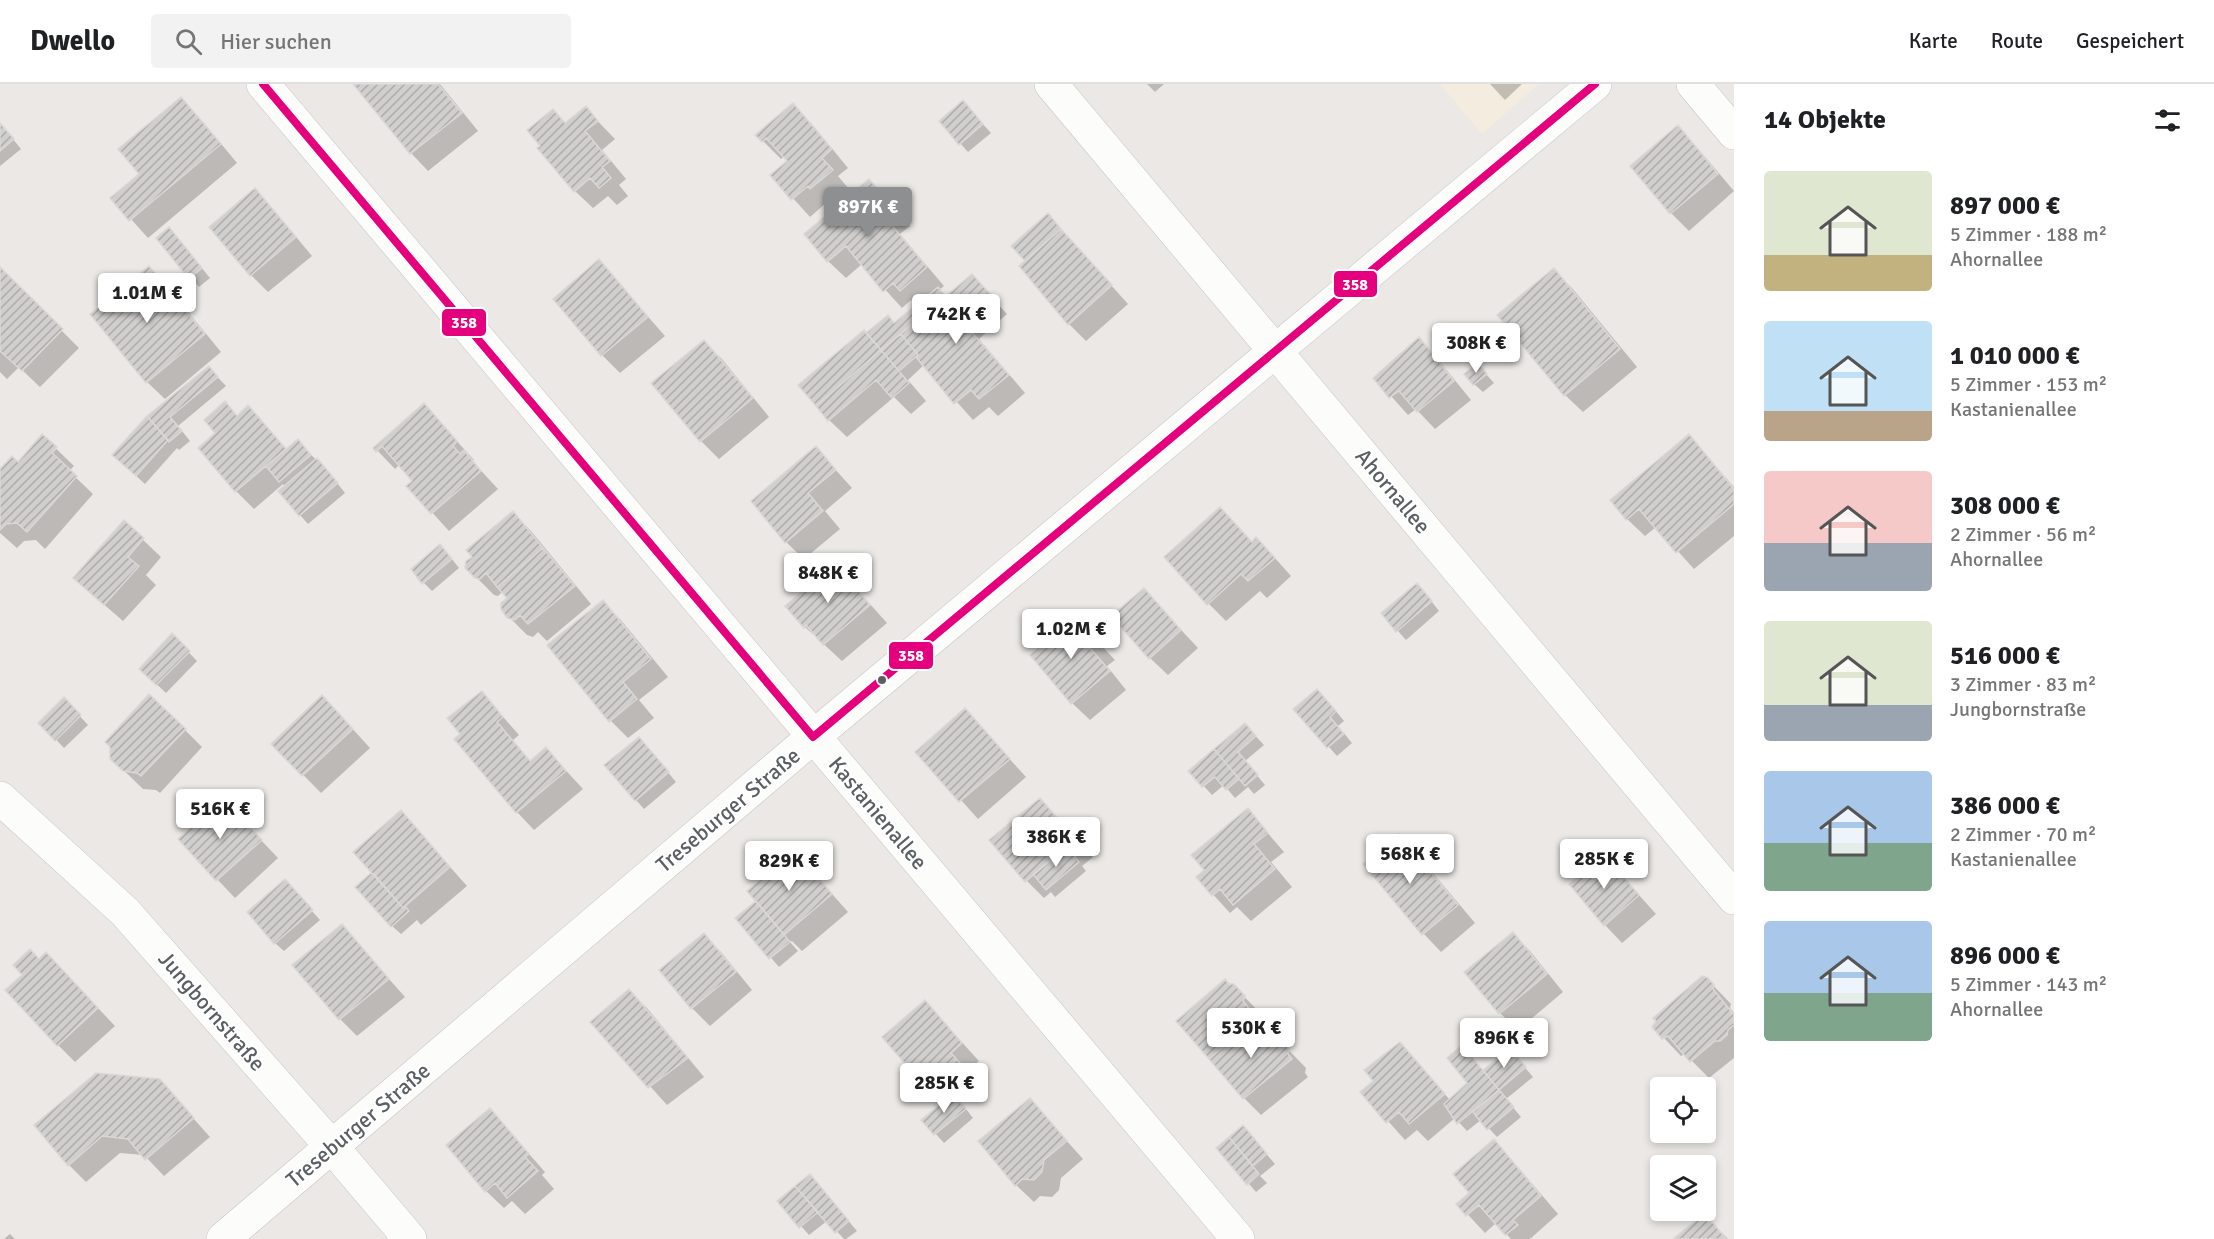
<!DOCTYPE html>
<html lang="de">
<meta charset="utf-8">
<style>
body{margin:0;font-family:Signika,sans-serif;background:#f2f2f2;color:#202124;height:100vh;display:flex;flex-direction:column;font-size:22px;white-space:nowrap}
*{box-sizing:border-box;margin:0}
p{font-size:20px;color:#757577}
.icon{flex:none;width:33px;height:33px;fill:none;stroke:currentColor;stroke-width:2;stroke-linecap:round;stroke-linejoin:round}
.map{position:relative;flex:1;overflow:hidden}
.side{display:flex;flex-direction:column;background:#fff;width:480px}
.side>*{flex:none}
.tools{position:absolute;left:1650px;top:993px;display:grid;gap:12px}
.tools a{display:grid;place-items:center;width:66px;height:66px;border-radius:6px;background:#fff;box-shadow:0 3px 9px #0003;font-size:30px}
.price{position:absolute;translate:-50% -51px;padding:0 14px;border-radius:6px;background:#fff;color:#222;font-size:20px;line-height:39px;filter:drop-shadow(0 2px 3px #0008)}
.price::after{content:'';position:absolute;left:50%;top:36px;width:18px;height:14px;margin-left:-9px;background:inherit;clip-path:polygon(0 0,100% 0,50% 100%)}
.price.selected{background:#8d8f90;color:#fff}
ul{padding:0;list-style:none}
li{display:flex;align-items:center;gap:18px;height:150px;padding:0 30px}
li span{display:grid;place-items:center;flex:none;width:168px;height:120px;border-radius:6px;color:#555}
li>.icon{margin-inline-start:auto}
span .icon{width:72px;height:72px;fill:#fffc;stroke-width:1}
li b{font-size:26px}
h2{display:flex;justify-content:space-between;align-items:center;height:72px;padding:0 30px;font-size:26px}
header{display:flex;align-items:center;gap:36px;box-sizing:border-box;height:84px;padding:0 30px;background:#fff;border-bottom:2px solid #e0e0e0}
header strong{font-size:28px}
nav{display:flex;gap:33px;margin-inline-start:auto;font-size:21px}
.search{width:420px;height:54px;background:#f2f2f2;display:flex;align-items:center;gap:15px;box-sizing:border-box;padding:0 21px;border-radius:6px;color:#757577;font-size:22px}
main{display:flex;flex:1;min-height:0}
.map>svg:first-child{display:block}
.commercial{fill:#f4ecde}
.shadow{fill:#0003}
.building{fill:url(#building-hatch);stroke:#dad7d4;stroke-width:1.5}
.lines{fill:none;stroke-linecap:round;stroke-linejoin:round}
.street-casing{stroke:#c6c5c6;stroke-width:34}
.street{stroke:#fcfcfb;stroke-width:33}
.bus-1-casing{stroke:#fff;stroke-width:12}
.bus-1{stroke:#e5007d;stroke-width:8}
.bus-dot{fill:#5b5f62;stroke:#fff;stroke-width:2}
.labels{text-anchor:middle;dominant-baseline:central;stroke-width:4.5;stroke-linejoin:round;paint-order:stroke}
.street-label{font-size:22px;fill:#5b5f62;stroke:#fff}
.line-badge{stroke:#fff;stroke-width:2}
.badge-label{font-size:16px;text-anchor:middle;font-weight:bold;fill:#fff}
</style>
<header>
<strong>Dwello</strong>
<div class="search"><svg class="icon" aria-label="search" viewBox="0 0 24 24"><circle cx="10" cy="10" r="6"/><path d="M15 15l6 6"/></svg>Hier suchen</div>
<nav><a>Karte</a><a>Route</a><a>Gespeichert</a></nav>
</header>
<main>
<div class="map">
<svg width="1734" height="1155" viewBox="0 0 1734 1155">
<defs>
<pattern id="building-hatch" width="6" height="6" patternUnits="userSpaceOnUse" patternTransform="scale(1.5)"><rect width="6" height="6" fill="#d1cfce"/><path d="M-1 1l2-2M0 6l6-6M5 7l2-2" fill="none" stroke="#adabab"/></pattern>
</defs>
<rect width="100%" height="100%" fill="#ebe8e5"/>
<!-- commercial -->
<path class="commercial" d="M1440,0H1539L1482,50Z"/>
<!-- shadow -->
<path class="shadow" d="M355,0H440L478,47L428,87L411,69Z
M1147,0H1164L1155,8Z
M1490,0H1522L1505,16Z
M181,15L198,32L237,79L148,154L112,114L141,90Z
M793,21L811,39L848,84L838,92L849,105L829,122L826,119L810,133L772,91L789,78L784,72L781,75L757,51Z
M585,24L615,55L602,66L626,95L619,101L628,112L617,121L608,112L593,124L575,107L542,62L553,27L567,40Z
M971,27L991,49L968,68L960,59Z
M0,39L21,65L0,82Z
M1678,43L1695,61L1734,107L1689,147L1671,129L1632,82Z
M869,97L910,142L900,150L944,202L939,206L946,214L972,192L1007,230L979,255L1025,309L998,332L989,323L973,336L924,281L908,296L926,317L911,330L894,313L847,353L829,336L867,251L895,241L917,222L911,216L902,224L862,180L846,194L828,177Z
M255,106L272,124L312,172L268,208L251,191Z
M1048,131L1128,220L1086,257L1069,240L1027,177Z
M158,154H177L210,194L199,203Z
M599,177L665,252L620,289L602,271L555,215Z
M149,184L167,202L221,268L165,315L147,298Z
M0,185L79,264L40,303L19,283L7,295L0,288Z
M1554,187L1572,204L1637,283L1583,328L1565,311Z
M1419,255L1436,273L1471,316L1435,345L1416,325L1408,331L1375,294Z
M704,258L722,275L769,333L719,375L701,357L653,299Z
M1478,281L1494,299L1483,308L1474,300Z
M209,284L226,302L178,342L190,357L179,366L177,364L145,400L123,380Z
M225,319L238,333L248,323L287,366H306L326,385L345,409L308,440L300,431L283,400L254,425L236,407L200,364L217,349Z
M424,321L474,376L472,377L498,405L449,447L408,402L414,397L400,380L395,385L375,364Z
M43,352L74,382L69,387L93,410L45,465L36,456L24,457L17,464L0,449V387L18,380Z
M1689,352L1734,403V452L1694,485L1656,443L1645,452L1627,435Z
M816,364L852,404L825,427L840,445L804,475L786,458Z
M513,429L531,447L591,520L547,557L538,548L533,553L527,551L509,533V515L503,507L498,512L494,511L476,493Z
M124,438L161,473L146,491L156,501L123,537L93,511Z
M1253,459L1274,473L1291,492L1267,514L1260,507L1226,537L1208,519Z
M448,470L459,484L432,507L424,499Z
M835,481L887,539L842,577L805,543Z
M1144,506L1198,564L1168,591L1150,574Z
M1425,509L1439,527L1406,556L1383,530Z
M602,518L620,535L668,593L639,616L654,634L628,654L611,637Z
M1075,533L1115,576L1107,582L1126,606L1090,636L1072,619Z
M172,551L197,577L166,609L149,593Z
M482,609L519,651L513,656L531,678L546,665L583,705L534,746L517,728L462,650Z
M64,615L88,641L64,664L40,639Z
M1326,615L1344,637L1338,642L1352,659L1337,672L1295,625Z
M965,626L1026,693L978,735L918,668Z
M340,631L370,664L321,709L273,660Z
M1245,641L1264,661L1245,677L1265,701L1254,710L1248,703L1235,714L1224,701L1212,711L1190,687Z
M185,646L202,663L160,709L156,706L143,705L111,674Z
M647,663L676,698L644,725L636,716Z
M1040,716L1061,737L1070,736L1096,762L1092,774L1082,782L1086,787L1055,813L1051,808L1044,814L1027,797Z
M1248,726L1284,768L1271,778L1292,803L1251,837L1237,823L1230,829L1198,794L1206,786Z
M401,728L467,802L421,841L417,836L401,850L392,842L376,792Z
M241,735L278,774L235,814L180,756Z
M1399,752L1416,769L1475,839L1441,868L1424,850L1365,780Z
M795,768L848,828L802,867L792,857L790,858L798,867L779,883L737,835L758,817Z
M1604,772L1656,830L1622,859L1605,841Z
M293,806L320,836L284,867L275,859Z
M342,842L405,913L357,952L340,935Z
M1513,850L1530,867L1563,908L1518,946L1500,929Z
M704,851L721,868L752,906L710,942L692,924Z
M40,877L64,888L115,942L75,978L58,961Z
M1707,895L1731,920L1730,924L1734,929V974L1709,994L1685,970L1681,972L1664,954Z
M1233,901L1262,931L1260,936L1274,953H1276L1306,984L1305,989L1308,993L1261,1031L1244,1014Z
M629,907L647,924L704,993L667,1021L592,938Z
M925,918L979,977L967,987L976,998L959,1012L949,1002L938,1012L920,995Z
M1400,960L1450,1016L1510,966L1533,993L1506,1015L1521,1033L1497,1053L1481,1036L1467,1047L1455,1034L1428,1057L1417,1046L1405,1056L1362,1008L1375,997Z
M159,996L210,1053L164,1092L144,1071L120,1069L86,1098L69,1081Z
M1030,1016L1083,1075L1061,1094L1059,1106L1052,1113L1040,1112L1034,1118L1016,1101L981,1058Z
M962,1020L973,1034L944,1059L923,1036Z
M490,1026L545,1088L542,1091L554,1105L525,1130L512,1117L504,1124L486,1107Z
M1243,1043L1275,1080L1260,1092L1267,1099L1256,1108L1218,1064Z
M1494,1057L1511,1075L1558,1130L1530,1155H1511L1496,1139L1485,1149L1458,1120L1471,1109Z
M818,1101L857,1147L846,1155H844L827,1137L809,1151L779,1117Z
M1705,1131L1728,1155H1675Z
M10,1150L15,1155H4Z"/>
<!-- building -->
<path class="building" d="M353,0H438L462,29L410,70Z
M181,13L221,60L129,137L110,114L139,90L118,65Z
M963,16L983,40L959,61L939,37Z
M793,19L832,65L822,74L833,86L810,105L808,102L791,116L770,91L787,77L766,54L762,58L755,51Z
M586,22L598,37L585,47L610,77L602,83L611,94L599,104L590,94L574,108L537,64L540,62L527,46L553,25L565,39Z
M0,39L14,55L0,67Z
M1678,41L1718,90L1670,130L1630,82Z
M869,95L893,123L884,132L927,183L900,207L893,199L883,208L846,162L827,178L804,150Z
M255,104L296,153L250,192L209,143Z
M1048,129L1061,145L1025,177L1011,162Z
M169,143L202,184L189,195L156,154Z
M1061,145L1112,201L1068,241L1019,182Z
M599,175L648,233L601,272L553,215Z
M149,182L205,250L146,299L90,230Z
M0,183L63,245L22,287L0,267Z
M1554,184L1620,265L1564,312L1497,231Z
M972,190L991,211L962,237L1009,291L979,315L971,306L954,320L916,273L918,271L901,250Z
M938,203L945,212L881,266L866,249L888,231L894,239Z
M864,246L881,266L816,322L798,301Z
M901,250L918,271L899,287L881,266Z
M1419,253L1454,297L1417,328L1399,307L1389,314L1373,294Z
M704,256L753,314L700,358L651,299Z
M881,266L909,299L892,314L876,296L828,337L816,322Z
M1478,279L1487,290L1473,301L1464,290Z
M209,282L218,293L170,333L182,347L169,358L147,332Z
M225,317L237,332L248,321L286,365L235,408L198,364L215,349L204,336Z
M424,319L457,357L453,362L460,370L464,366L481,387L431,430L406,402L412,397L382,362L376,368L373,364Z
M147,332L168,356L136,392L112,371Z
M42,350L57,363L52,369L77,392L27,448L17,439L6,440L0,446V385L12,372L18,378Z
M1689,350L1734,405V420L1676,469L1639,425L1626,436L1610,416Z
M298,355L311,371L279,398L266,382Z
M816,362L836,386L808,409L823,427L785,459L751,417Z
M317,374L338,399L299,432L278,407Z
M1220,423L1252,458L1256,453L1275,474L1248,497L1241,490L1207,521L1164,473Z
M513,427L543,464L497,503L486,489L480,495L475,494L465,484L466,477L472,473L466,466Z
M124,436L144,454L128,473L139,482L104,521L73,494Z
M440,460L452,475L422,500L411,485Z
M543,464L575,502L528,540L520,531L515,536L507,534L501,525V519L507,514L497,503Z
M835,479L870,521L823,561L806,541L804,544L785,522Z
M1417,499L1432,517L1396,548L1381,529Z
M1144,504L1181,546L1149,575L1111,532Z
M603,516L651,575L623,598L637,615L609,638L547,561Z
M1075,531L1099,558L1090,564L1110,587L1071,620L1030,571Z
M172,549L190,567L156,601L139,585Z
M1317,605L1336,627L1330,633L1344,650L1327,664L1293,625Z
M482,607L503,633L497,638L530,677L546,663L566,687L516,729L454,655L460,650L447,634Z
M149,610L186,645L141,692L137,689L123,687L110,675V663L105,658Z
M322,611L353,645L302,692L271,660Z
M64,613L81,631L55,657L38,639Z
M965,624L1010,675L959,718L915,668Z
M1245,639L1256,652L1238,668L1258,691L1245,702L1214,665Z
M639,653L669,688L635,717L604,681Z
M1214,665L1239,695L1226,706L1215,693L1202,703L1188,687Z
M1040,714L1059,736L1071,735L1079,743L1075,756L1025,798L989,756Z
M223,715L262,756L216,797L178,755Z
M1248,724L1268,749L1254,760L1275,785L1233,821L1220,805L1212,812L1196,793L1204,786L1191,771Z
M401,726L450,783L403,824L353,768Z
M1399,750L1458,821L1422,851L1363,780Z
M1067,762L1079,778L1046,806L1033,790Z
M795,766L832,810L784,851L747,807Z
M1604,770L1639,811L1604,842L1569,800Z
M371,789L374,790L403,824L405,822L409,827L391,843L355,803Z
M285,795L313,826L274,860L247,828Z
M756,817L790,858L769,875L735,834Z
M342,840L389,895L339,936L292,881Z
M1513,848L1547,890L1499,930L1464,888Z
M704,849L736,888L691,925L659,886Z
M30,865L39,875L46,868L98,924L57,962L5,906L22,891L13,881Z
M1702,892L1708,894L1714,901L1713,905L1734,931V941L1728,946L1727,951L1720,957H1715L1690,978L1668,952L1662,955L1652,943L1656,937L1653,934Z
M1225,895L1229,900H1234L1245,912L1243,917L1258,935L1209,975L1176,937Z
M629,905L688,974L648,1004L590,938Z
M925,916L962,959L951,969L960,979L940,996L931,985L919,996L882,953Z
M1258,935L1270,951H1277L1289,965L1288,970L1292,975L1243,1015L1209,975Z
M1400,958L1445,1010L1409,1040L1399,1028L1386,1039L1360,1008L1373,997L1364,986Z
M1462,961L1499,1006L1457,1040L1444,1020L1467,999L1447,974Z
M1510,964L1526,983L1499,1006L1483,986Z
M96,989L160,995L194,1034L145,1076L128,1055L102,1052L68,1082L34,1041Z
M1499,1006L1514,1023L1487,1046L1473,1028Z
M953,1010L966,1025L934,1051L921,1036Z
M1030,1014L1067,1057L1044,1076L1042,1088L1034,1096L1022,1095L1015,1102L978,1057Z
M490,1024L529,1070L525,1073L538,1087L507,1114L495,1099L485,1108L446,1061Z
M1243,1041L1267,1070L1253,1082L1229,1053Z
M1229,1053L1259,1090L1247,1101L1216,1064Z
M1494,1055L1541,1112L1513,1136L1518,1141L1505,1151L1479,1121L1466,1132L1456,1120L1469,1109L1453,1090Z
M810,1090L849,1137L835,1149L795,1102Z
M795,1102L818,1128L799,1144L777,1117Z
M1705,1129L1726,1155H1673Z"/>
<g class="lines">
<!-- street casing -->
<g class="street-casing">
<path id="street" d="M263,0L1238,1155
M1051,0L1734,814
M1693,0L1734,49
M0,714L125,828L332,1063L410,1155
M223,1155L813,653L1595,0"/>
</g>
<!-- street -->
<use href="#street" class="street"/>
<!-- bus-1 casing -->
<g class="bus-1-casing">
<path id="bus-1" d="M263,0L813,653L1595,0"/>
</g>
<!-- bus-1 -->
<use href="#bus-1" class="bus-1"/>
</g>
<!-- markers -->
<circle class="bus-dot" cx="882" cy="596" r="5"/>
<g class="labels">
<!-- street labels -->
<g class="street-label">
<text transform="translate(1393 407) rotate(50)">Ahornallee</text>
<text transform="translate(728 726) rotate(-40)">Treseburger Straße</text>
<text transform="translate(878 729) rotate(50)">Kastanienallee</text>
<text transform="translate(212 927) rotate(49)">Jungbornstraße</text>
<text transform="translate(358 1041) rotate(-40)">Treseburger Straße</text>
</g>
</g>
<g class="line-badge">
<rect x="1333" y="186" width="45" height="28" rx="6" fill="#e5007d"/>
<rect x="441" y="224" width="46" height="29" rx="6" fill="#e5007d"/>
<rect x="888" y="557" width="46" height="29" rx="6" fill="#e5007d"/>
</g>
<g class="badge-label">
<text x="1355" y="206">358</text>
<text x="464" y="244">358</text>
<text x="911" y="577">358</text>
</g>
</svg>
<div class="tools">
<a><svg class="icon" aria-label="locate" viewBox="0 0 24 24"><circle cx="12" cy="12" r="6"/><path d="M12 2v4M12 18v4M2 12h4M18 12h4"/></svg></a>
<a><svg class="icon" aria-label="layers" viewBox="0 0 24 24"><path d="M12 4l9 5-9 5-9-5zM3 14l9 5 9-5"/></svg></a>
</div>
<b class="price selected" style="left:868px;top:154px">897K €</b>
<b class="price" style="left:147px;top:240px">1.01M €</b>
<b class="price" style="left:956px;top:261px">742K €</b>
<b class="price" style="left:1476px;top:290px">308K €</b>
<b class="price" style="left:828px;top:520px">848K €</b>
<b class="price" style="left:1071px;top:576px">1.02M €</b>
<b class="price" style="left:220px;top:756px">516K €</b>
<b class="price" style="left:1056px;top:784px">386K €</b>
<b class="price" style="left:1410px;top:801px">568K €</b>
<b class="price" style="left:1604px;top:806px">285K €</b>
<b class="price" style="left:789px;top:808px">829K €</b>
<b class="price" style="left:1251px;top:975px">530K €</b>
<b class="price" style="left:1504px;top:985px">896K €</b>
<b class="price" style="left:944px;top:1030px">285K €</b>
</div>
<section class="side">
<h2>14 Objekte<svg class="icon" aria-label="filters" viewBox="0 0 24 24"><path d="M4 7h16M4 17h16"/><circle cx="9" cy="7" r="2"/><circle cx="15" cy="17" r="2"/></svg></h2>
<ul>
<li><span style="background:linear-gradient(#dfe7d0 70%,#c2b280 0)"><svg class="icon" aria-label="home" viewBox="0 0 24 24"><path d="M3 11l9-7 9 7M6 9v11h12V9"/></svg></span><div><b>897 000 €</b><p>5 Zimmer · 188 m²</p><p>Ahornallee</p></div></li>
<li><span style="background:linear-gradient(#bfe0f5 75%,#b9a48a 0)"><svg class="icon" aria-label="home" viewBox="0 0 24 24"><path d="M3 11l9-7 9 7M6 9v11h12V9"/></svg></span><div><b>1 010 000 €</b><p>5 Zimmer · 153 m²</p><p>Kastanienallee</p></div></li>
<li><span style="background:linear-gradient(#f6c9c9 60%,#9aa5b1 0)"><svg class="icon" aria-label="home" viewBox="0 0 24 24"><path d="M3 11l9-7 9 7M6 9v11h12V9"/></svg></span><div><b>308 000 €</b><p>2 Zimmer · 56 m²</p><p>Ahornallee</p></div></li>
<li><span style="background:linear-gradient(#dfe7d0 70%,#9aa5b1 0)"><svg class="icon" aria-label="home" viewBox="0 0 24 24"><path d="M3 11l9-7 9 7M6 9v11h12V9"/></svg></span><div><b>516 000 €</b><p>3 Zimmer · 83 m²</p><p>Jungbornstraße</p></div></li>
<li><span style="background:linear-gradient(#a9c7e8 60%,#7fa58c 0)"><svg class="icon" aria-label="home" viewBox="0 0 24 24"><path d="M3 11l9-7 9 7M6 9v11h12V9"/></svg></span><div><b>386 000 €</b><p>2 Zimmer · 70 m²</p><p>Kastanienallee</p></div></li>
<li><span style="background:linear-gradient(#a9c7e8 60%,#7fa58c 0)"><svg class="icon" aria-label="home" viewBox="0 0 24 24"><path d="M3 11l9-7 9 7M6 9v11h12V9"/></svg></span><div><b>896 000 €</b><p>5 Zimmer · 143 m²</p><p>Ahornallee</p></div></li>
</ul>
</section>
</main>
